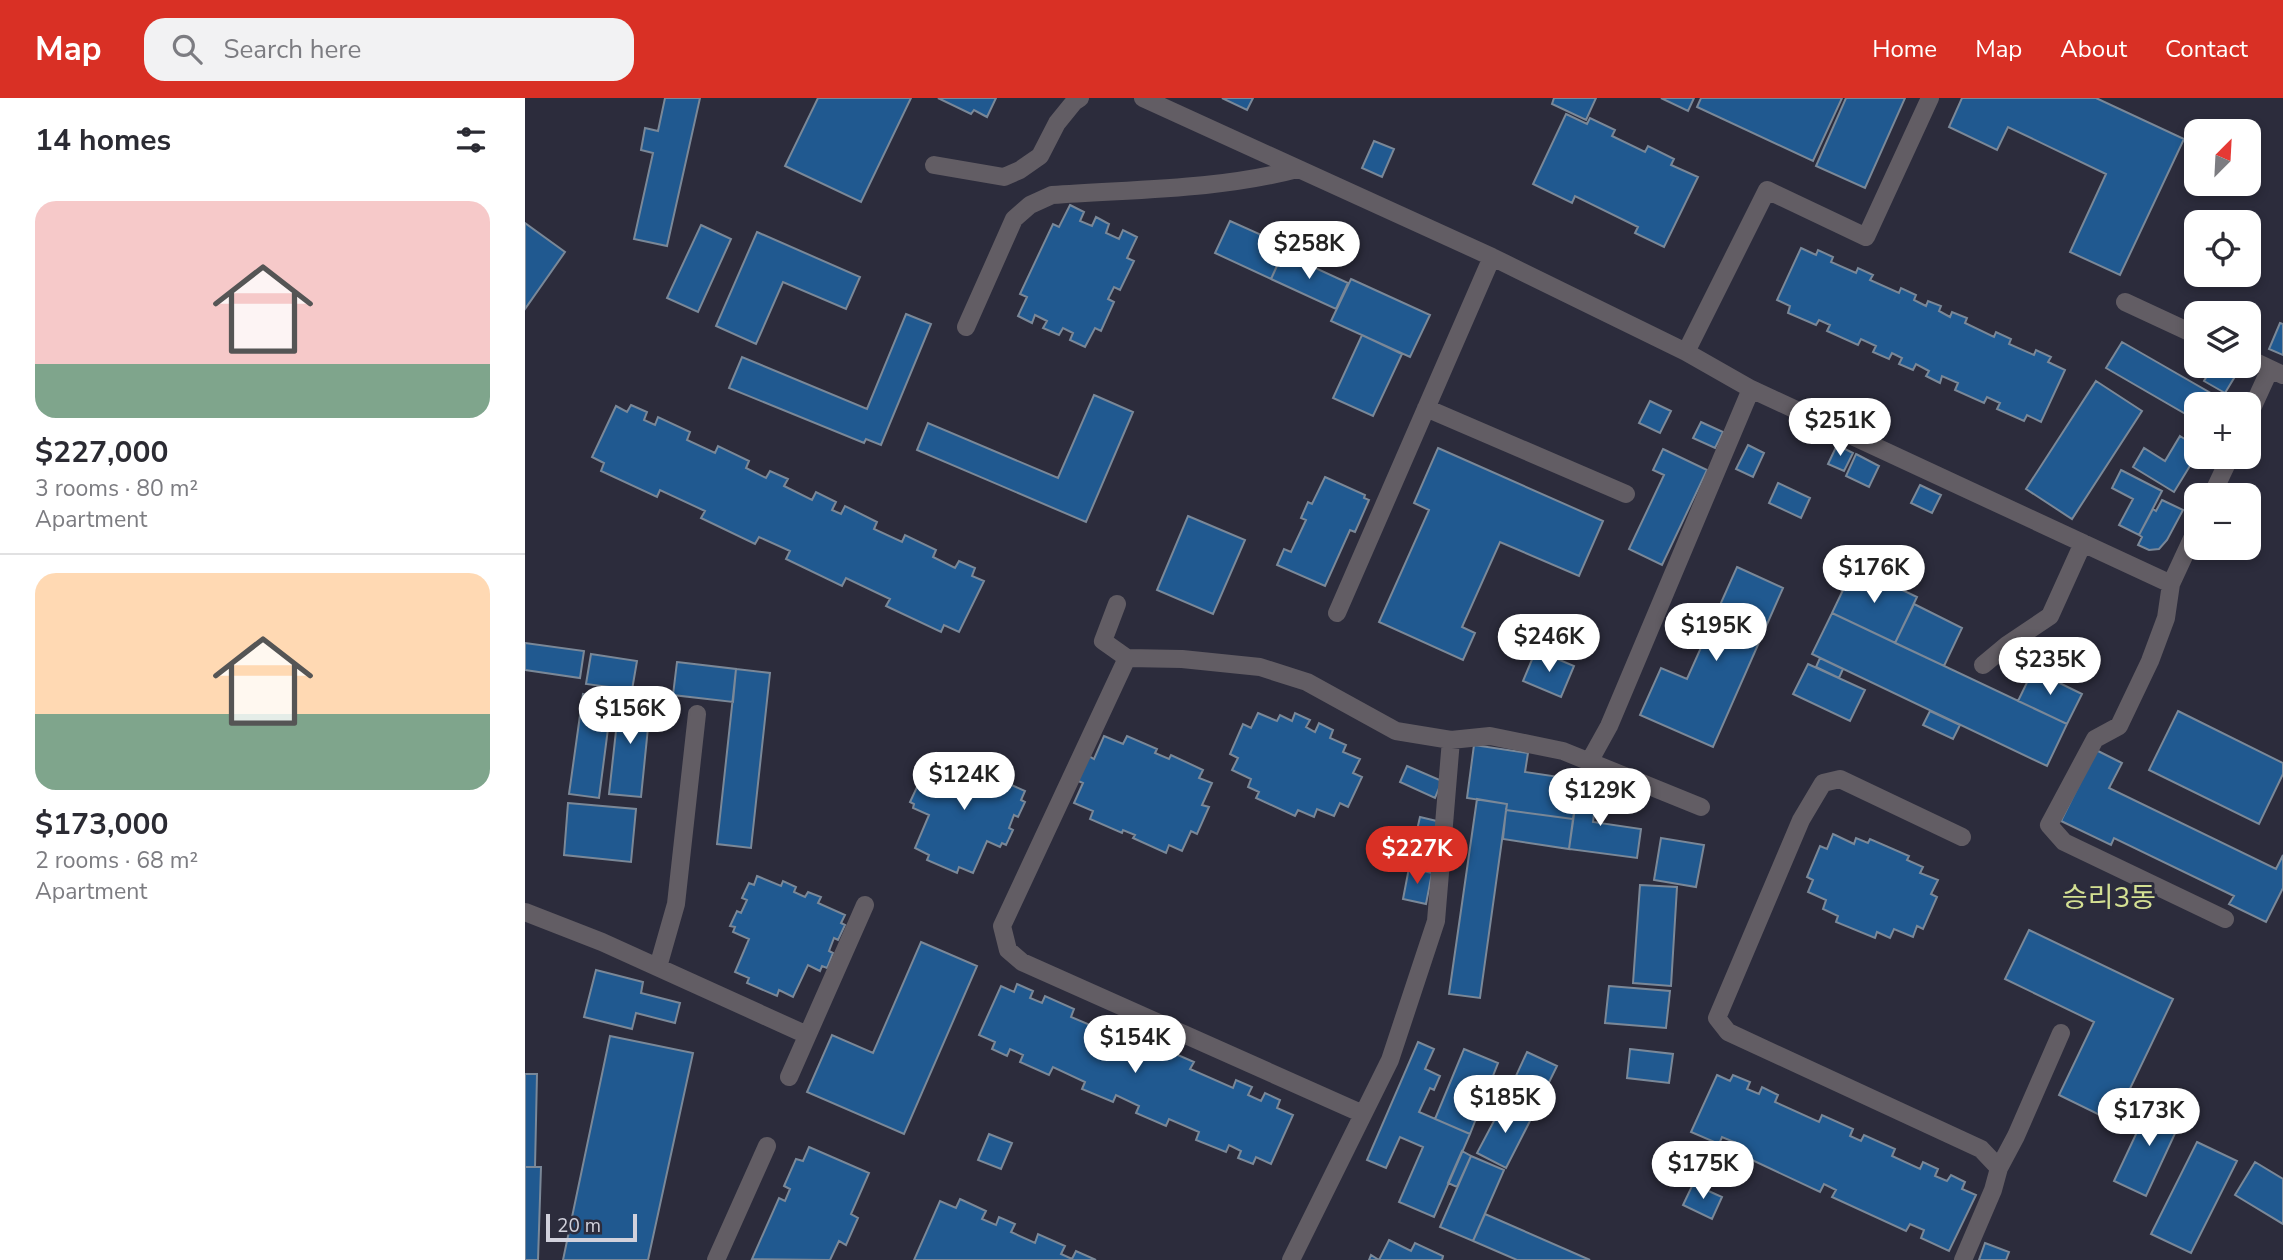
<!DOCTYPE html>
<meta charset="utf-8">
<style>
body{margin:0;font-family:"Nunito Sans","Noto Sans KR",sans-serif;background:#f2f2f3;color:#2b2b33;height:100vh;display:flex;flex-direction:column;font-size:26px;white-space:nowrap}
*{box-sizing:border-box;margin:0}
p{font-size:23px;color:#7c7c81}
.icon{flex:none;width:38px;height:38px;fill:none;stroke:currentColor;stroke-width:2;stroke-linecap:round;stroke-linejoin:round}
.map{position:relative;flex:1;overflow:hidden}
.details{display:flex;flex-direction:column;background:#fff;width:525px}
.details>*{flex:none}
.needle{width:46px;rotate:24deg}
.tools{position:absolute;left:1659px;top:21px;display:grid;gap:14px}
.tools a{display:grid;place-items:center;width:77px;height:77px;border-radius:14px;background:#fff;box-shadow:0 4px 10px #0003;font-size:35px}
.scale{position:absolute;left:21px;bottom:18px;width:91px;box-sizing:border-box;padding-left:7px;border:4px solid #d1d1dc;border-top:0;font-size:19px;line-height:24px;white-space:nowrap;color:#d1d1dc;-webkit-text-stroke:5px #2c2c3c;paint-order:stroke}
.price{position:absolute;translate:-50% -60px;padding:0 16px;border-radius:24px;background:#fff;color:#222;font-size:23px;line-height:46px;filter:drop-shadow(0 2px 4px #0008)}
.price::after{content:'';position:absolute;left:50%;top:42px;width:21px;height:16px;margin-left:-10px;background:inherit;clip-path:polygon(0 0,100% 0,50% 100%)}
.price.selected{background:#d93025;color:#fff}
ul{padding:0;list-style:none}
li{display:grid;align-content:center;gap:14px;height:371px;padding:0 35px}
li+li{border-top:2px solid #e1e1e2}
li span{display:grid;place-items:center;height:217px;border-radius:21px;color:#555}
li>.icon{margin-inline-start:auto}
span .icon{width:126px;height:126px;fill:#fffc;stroke-width:1}
li b{font-size:30px}
h2{display:flex;justify-content:space-between;align-items:center;height:84px;padding:0 35px;font-size:30px}
header{display:flex;align-items:center;gap:42px;box-sizing:border-box;height:98px;padding:0 35px;background:#d93025;color:#fff}
header strong{font-size:33px}
nav{display:flex;gap:38px;margin-inline-start:auto;font-size:24px}
.search{width:490px;height:63px;background:#f2f2f3;display:flex;align-items:center;gap:18px;box-sizing:border-box;padding:0 24px;border-radius:21px;color:#7c7c81;font-size:26px}
main{display:flex;flex:1;min-height:0}
.map>svg:first-child{display:block}
.building{fill:#205990;stroke:#7a8898;stroke-width:2}
.lines{fill:none;stroke-linecap:round;stroke-linejoin:round}
.minor{stroke:#625d64;stroke-width:18}
.labels{text-anchor:middle;dominant-baseline:central;stroke-width:6;stroke-linejoin:round;paint-order:stroke}
.quarter-label{font-size:28px;fill:#d4e093;stroke:#2c2c3c}
</style>
<header>
<strong>Map</strong>
<div class="search"><svg class="icon" aria-label="search" viewBox="0 0 24 24"><circle cx="10" cy="10" r="6"/><path d="M15 15l6 6"/></svg>Search here</div>
<nav><a>Home</a><a>Map</a><a>About</a><a>Contact</a></nav>
</header>
<main>
<section class="details">
<h2>14 homes<svg class="icon" aria-label="filters" viewBox="0 0 24 24"><path d="M4 7h16M4 17h16"/><circle cx="9" cy="7" r="2"/><circle cx="15" cy="17" r="2"/></svg></h2>
<ul>
<li><span style="background:linear-gradient(#f6c9c9 75%,#7fa58c 0)"><svg class="icon" aria-label="home" viewBox="0 0 24 24"><path d="M3 11l9-7 9 7M6 9v11h12V9"/></svg></span><div><b>$227,000</b><p>3 rooms · 80 m²</p><p>Apartment</p></div></li>
<li><span style="background:linear-gradient(#ffd9b3 65%,#7fa58c 0)"><svg class="icon" aria-label="home" viewBox="0 0 24 24"><path d="M3 11l9-7 9 7M6 9v11h12V9"/></svg></span><div><b>$173,000</b><p>2 rooms · 68 m²</p><p>Apartment</p></div></li>
</ul>
</section>
<div class="map">
<svg width="1758" height="1162" viewBox="0 0 1758 1162">
<rect width="100%" height="100%" fill="#2c2c3c"/>
<!-- building -->
<path class="building" d="M140,0H175L142,148L109,141L128,55L116,52L120,30L133,33Z
M293,0H386L336,104L260,68Z
M413,0H471L462,19L449,12L446,16Z
M697,0H728L722,12Z
M1029,0H1071L1061,22L1027,6Z
M1136,0H1169L1163,13Z
M1176,0H1317L1288,63L1172,9Z
M1321,0H1380L1340,90L1291,68Z
M1437,0H1571L1659,41L1595,177L1545,154L1581,76L1483,29L1472,52L1424,29Z
M1041,16L1062,26L1065,20L1090,32L1087,38L1120,54L1123,48L1149,61L1146,67L1173,79L1139,149L1110,135L1113,129L1050,98L1047,105L1008,86Z
M849,43L869,51L857,79L837,70Z
M545,107L559,114L555,123L567,128L571,119L584,126L581,135L594,141L598,132L612,139L602,160L609,163L595,192L589,189L583,201L589,204L576,233L570,230L560,249L545,242L548,235L538,230L534,237L518,230L522,223L510,217L507,225L493,218L502,199L495,196L528,126L534,129Z
M705,123L761,148L746,181L690,155Z
M0,125L40,154L0,211Z
M176,127L206,141L173,214L142,200Z
M232,134L335,179L321,211L258,184L231,246L191,228Z
M1276,150L1291,157L1293,152L1308,159L1306,164L1331,175L1333,170L1348,177L1345,182L1374,195L1376,190L1391,197L1389,202L1401,208L1403,203L1416,208L1414,213L1425,219L1427,214L1442,220L1440,225L1469,239L1471,234L1486,241L1484,246L1509,257L1511,252L1526,259L1523,264L1540,272L1516,324L1502,317L1499,323L1472,311L1475,305L1462,299L1459,305L1430,292L1433,285L1417,278L1415,285L1401,278L1404,273L1391,266L1388,272L1374,266L1377,260L1367,255L1364,261L1348,254L1351,248L1336,241L1333,247L1302,233L1305,227L1294,222L1291,227L1263,215L1265,208L1252,202Z
M758,155L823,185L811,211L746,181Z
M826,181L905,217L885,259L806,223Z
M381,216L406,226L356,347L341,341L339,345L204,290L217,259L342,311Z
M1755,225L1758,226V257L1744,251Z
M837,237L877,256L848,318L808,300Z
M1597,244L1703,305L1702,306H1671V322L1581,270Z
M1688,268L1709,280L1700,295L1679,283Z
M1571,283L1617,313L1547,421L1501,391Z
M569,297L608,314L561,424L392,352L403,325L533,380Z
M1125,303L1146,313L1135,335L1114,325Z
M106,307L122,314L119,322L130,327L133,319L165,334L162,342L190,355L193,348L224,363L221,370L241,380L245,373L263,381L259,388L287,402L291,394L311,404L307,412L316,416L320,408L352,424L349,431L377,444L380,437L411,452L408,459L430,470L434,463L450,470L447,478L459,483L434,534L419,527L416,534L361,508L365,501L321,480L317,488L261,461L265,453L234,439L230,446L176,420L180,413L135,392L132,399L76,373L79,365L67,359L91,308L102,314Z
M1176,324L1198,334L1190,350L1168,340Z
M1655,338L1671,348V358L1649,394L1608,369L1619,350L1640,363Z
M1223,347L1239,355L1228,379L1211,371Z
M1312,347L1328,355L1319,373L1303,366Z
M913,350L1078,423L1054,478L975,444L937,529L950,535L938,562L854,524L904,412L889,405Z
M1138,351L1182,372L1137,467L1104,451L1139,377L1128,372Z
M1331,356L1354,368L1344,389L1321,378Z
M1596,372L1637,393L1614,437L1594,427L1608,401L1587,390Z
M800,379L840,397L839,400L844,402L830,434L825,432L800,488L752,467L759,451L766,454L781,422L776,420L783,404L787,406Z
M1253,385L1285,400L1276,420L1244,405Z
M1395,387L1416,397L1407,415L1386,405Z
M1637,402L1658,412L1642,442L1634,451L1624,452L1613,447L1617,439L1614,437L1628,411L1631,413Z
M663,418L720,442L688,516L632,492Z
M1212,469L1258,490L1188,649L1115,617L1136,570L1162,581Z
M1329,469L1392,499L1370,545L1307,515Z
M1389,506L1437,530L1419,568L1370,545Z
M1307,515L1542,626L1522,668L1287,556Z
M0,545L59,553L55,580L0,572Z
M1011,552L1049,568L1036,599L998,583Z
M66,556L112,563L107,592L61,586Z
M1295,560L1318,571L1314,580L1291,569Z
M152,564L211,571L208,604L148,597Z
M1283,566L1340,592L1325,623L1268,596Z
M211,571L245,575L226,750L192,746Z
M1508,572L1557,596L1542,626L1493,603Z
M58,596L87,600L74,700L44,696Z
M95,597L126,600L116,699L84,696Z
M1405,613L1435,627L1428,641L1398,627Z
M1653,613L1758,665V676L1734,726L1624,672Z
M733,615L752,623L755,617L767,623L770,615L785,622L781,629L790,634L794,625L808,632L805,640L821,647L818,654L835,661L828,675L837,679L823,709L815,705L809,718L792,711L789,719L773,712L770,718L731,700L734,694L723,689L726,681L707,672L713,660L705,656L718,626L726,630Z
M579,638L598,646L602,638L632,651L630,655L644,661L646,657L678,672L674,680L687,685L677,707L684,709L672,736L666,733L657,753L644,747L641,755L608,740L610,737L598,732L597,735L565,721L568,713L549,705L558,685L551,682L562,657L569,661Z
M949,647L1003,655L1000,674L1054,682L1048,721L981,712L982,706L942,700Z
M1571,652L1597,665L1584,690L1751,771L1758,757V790L1741,824L1704,806L1709,798L1589,740L1586,747L1536,723Z
M412,655L436,665L438,659L451,665L449,671L460,676L462,670L476,676L473,681L500,693L496,702L500,704L493,719L489,717L484,730L488,732L481,747L477,745L475,749L462,743L448,775L434,769L432,775L402,762L404,757L390,750L404,717L388,710L389,706L385,704L392,689L396,691L402,678L397,676L404,662L408,664Z
M882,668L917,683L910,700L875,684Z
M1054,682L1073,685L1068,724L1116,731L1112,760L1044,751Z
M952,701L982,706L955,900L924,896Z
M43,705L111,711L106,764L39,757Z
M981,712L1048,721L1044,751L978,741Z
M895,719L916,724L910,750L889,745Z
M1308,736L1329,746L1331,740L1343,745L1345,741L1384,758L1382,762L1398,769L1395,775L1413,782L1406,796L1412,799L1398,831L1392,828L1388,839L1369,831L1365,840L1352,834L1350,840L1311,824L1313,818L1298,811L1301,802L1283,794L1288,782L1282,779L1295,748L1302,751Z
M1136,740L1179,747L1171,789L1129,782Z
M884,770L907,775L901,806L878,801Z
M232,778L256,788L258,783L271,789L269,794L280,799L283,794L296,799L293,805L320,817L316,825L320,827L313,842L309,840L304,853L308,855L302,870L297,868L295,873L283,867L268,899L254,892L252,898L222,885L224,880L210,874L224,841L208,834L210,829L205,828L212,813L216,815L222,802L217,800L224,785L229,787Z
M1115,787L1152,789L1146,888L1108,885Z
M1504,832L1648,901L1589,1024L1534,997L1569,924L1480,881Z
M396,844L452,868L379,1036L282,994L307,937L348,955Z
M71,872L118,884L116,895L155,905L150,925L111,915L107,931L59,919Z
M492,886L508,893L505,900L517,905L520,898L549,911L546,919L579,933L582,925L612,939L609,946L634,957L637,950L669,964L665,971L708,990L711,982L727,989L723,997L736,1003L740,995L755,1002L752,1010L768,1017L746,1066L731,1059L728,1066L713,1060L716,1053L704,1047L701,1054L671,1042L674,1034L644,1021L641,1028L611,1015L614,1008L591,997L588,1004L557,991L560,984L528,969L524,977L495,964L498,957L485,951L482,958L467,951L470,944L454,937L476,888L489,894Z
M1084,888L1145,893L1141,930L1080,925Z
M85,938L168,955L123,1162H38Z
M893,944L909,951L900,971L915,978L909,992L905,990L894,1014L945,1036L909,1119L874,1104L898,1049L875,1039L861,1070L842,1062Z
M939,951L973,965L945,1036L910,1021Z
M1105,951L1148,956L1144,985L1102,980Z
M1002,954L1032,968L1007,1019L979,1004Z
M0,976H12L10,1069H0Z
M1192,977L1205,983L1208,977L1225,984L1222,991L1234,996L1237,989L1253,997L1250,1004L1294,1024L1297,1017L1328,1031L1325,1038L1336,1043L1339,1037L1370,1051L1367,1058L1395,1071L1398,1064L1413,1071L1410,1078L1422,1083L1426,1077L1440,1084L1437,1091L1451,1097L1424,1153L1396,1140L1399,1132L1385,1126L1381,1133L1307,1099L1311,1092L1299,1086L1295,1094L1210,1054L1214,1046L1197,1039L1194,1046L1166,1034Z
M1627,1002L1659,1016L1621,1098L1589,1083Z
M979,1004L1007,1019L981,1070L952,1055Z
M464,1036L487,1045L476,1071L453,1062Z
M1672,1044L1712,1063L1666,1155L1626,1136Z
M284,1049L344,1075L326,1116L333,1120L321,1147L314,1143L305,1162L227,1161L254,1100L260,1103L265,1091L259,1088L271,1061L278,1063Z
M937,1053L946,1058L932,1089L923,1085Z
M946,1058L979,1072L948,1143L915,1129Z
M1730,1064L1758,1081V1126L1710,1097Z
M0,1069H16L13,1162H0Z
M1168,1086L1197,1099L1187,1121L1158,1107Z
M435,1101L461,1113L457,1121L471,1127L474,1119L490,1126L486,1134L510,1145L513,1136L540,1148L536,1156L547,1161L551,1153L571,1162H389L415,1103L431,1110Z
M960,1116L1065,1162H992L948,1143Z
M864,1142L886,1153L890,1145L918,1158L917,1162H844L846,1157L854,1162Z
M1460,1145L1484,1154L1481,1162H1454Z"/>
<g class="lines">
<!-- minor -->
<path class="minor" d="M618,0L967,159L1161,254L1242,92L1341,139L1405,0
M409,67L479,79L495,72L515,58L532,25L549,4L555,0
M1600,204L1671,237
M441,229L489,121L505,107L527,97C608,91 693,92 772,71
M1161,254L1226,291L1646,486
M1724,261L1758,277
M901,310L1101,396
M1724,317L1745,271
M1687,397L1705,359
M1671,432L1646,486L1641,520L1625,563L1594,628L1570,641L1524,727L1539,744L1700,821
M592,506L578,543L602,560
M812,515L967,159
M1458,567L1482,547L1525,518L1558,445
M1064,664L1084,628L1226,291
M1437,739L1315,681L1298,685L1276,722L1192,920L1203,934L1456,1051L1474,1070L1468,1092L1438,1162
M0,814L77,844L282,937
M133,869L151,806L172,616
M264,979L340,807
M838,1016L497,864L483,852L477,828L602,560L657,561L735,569L782,584L871,633L926,642L965,638L1038,653L1176,709
M1474,1070L1491,1038L1536,935
M191,1162L242,1048
M766,1162L865,962L911,823L926,642"/>
</g>
<g class="labels">
<!-- quarter labels -->
<g class="quarter-label">
<text x="1584" y="800">승리3동</text>
</g>
</g>
</svg>
<div class="tools">
<a><svg class="needle" viewBox="-14 -14 28 28"><path d="M0-13l5 13h-10z" fill="#e53935"/><path d="M0 13l5-13h-10z" fill="#7c7c81"/></svg></a>
<a><svg class="icon" aria-label="locate" viewBox="0 0 24 24"><circle cx="12" cy="12" r="6"/><path d="M12 2v4M12 18v4M2 12h4M18 12h4"/></svg></a>
<a><svg class="icon" aria-label="layers" viewBox="0 0 24 24"><path d="M12 4l9 5-9 5-9-5zM3 14l9 5 9-5"/></svg></a>
<a>+</a>
<a>−</a>
</div>
<div class="scale">20 m</div>
<b class="price" style="left:784px;top:183px">$258K</b>
<b class="price" style="left:1315px;top:360px">$251K</b>
<b class="price" style="left:1349px;top:507px">$176K</b>
<b class="price" style="left:1191px;top:565px">$195K</b>
<b class="price" style="left:1024px;top:576px">$246K</b>
<b class="price" style="left:1525px;top:599px">$235K</b>
<b class="price" style="left:105px;top:648px">$156K</b>
<b class="price" style="left:439px;top:714px">$124K</b>
<b class="price" style="left:1075px;top:730px">$129K</b>
<b class="price selected" style="left:892px;top:788px">$227K</b>
<b class="price" style="left:610px;top:977px">$154K</b>
<b class="price" style="left:980px;top:1037px">$185K</b>
<b class="price" style="left:1624px;top:1050px">$173K</b>
<b class="price" style="left:1178px;top:1103px">$175K</b>
</div>
</main>
